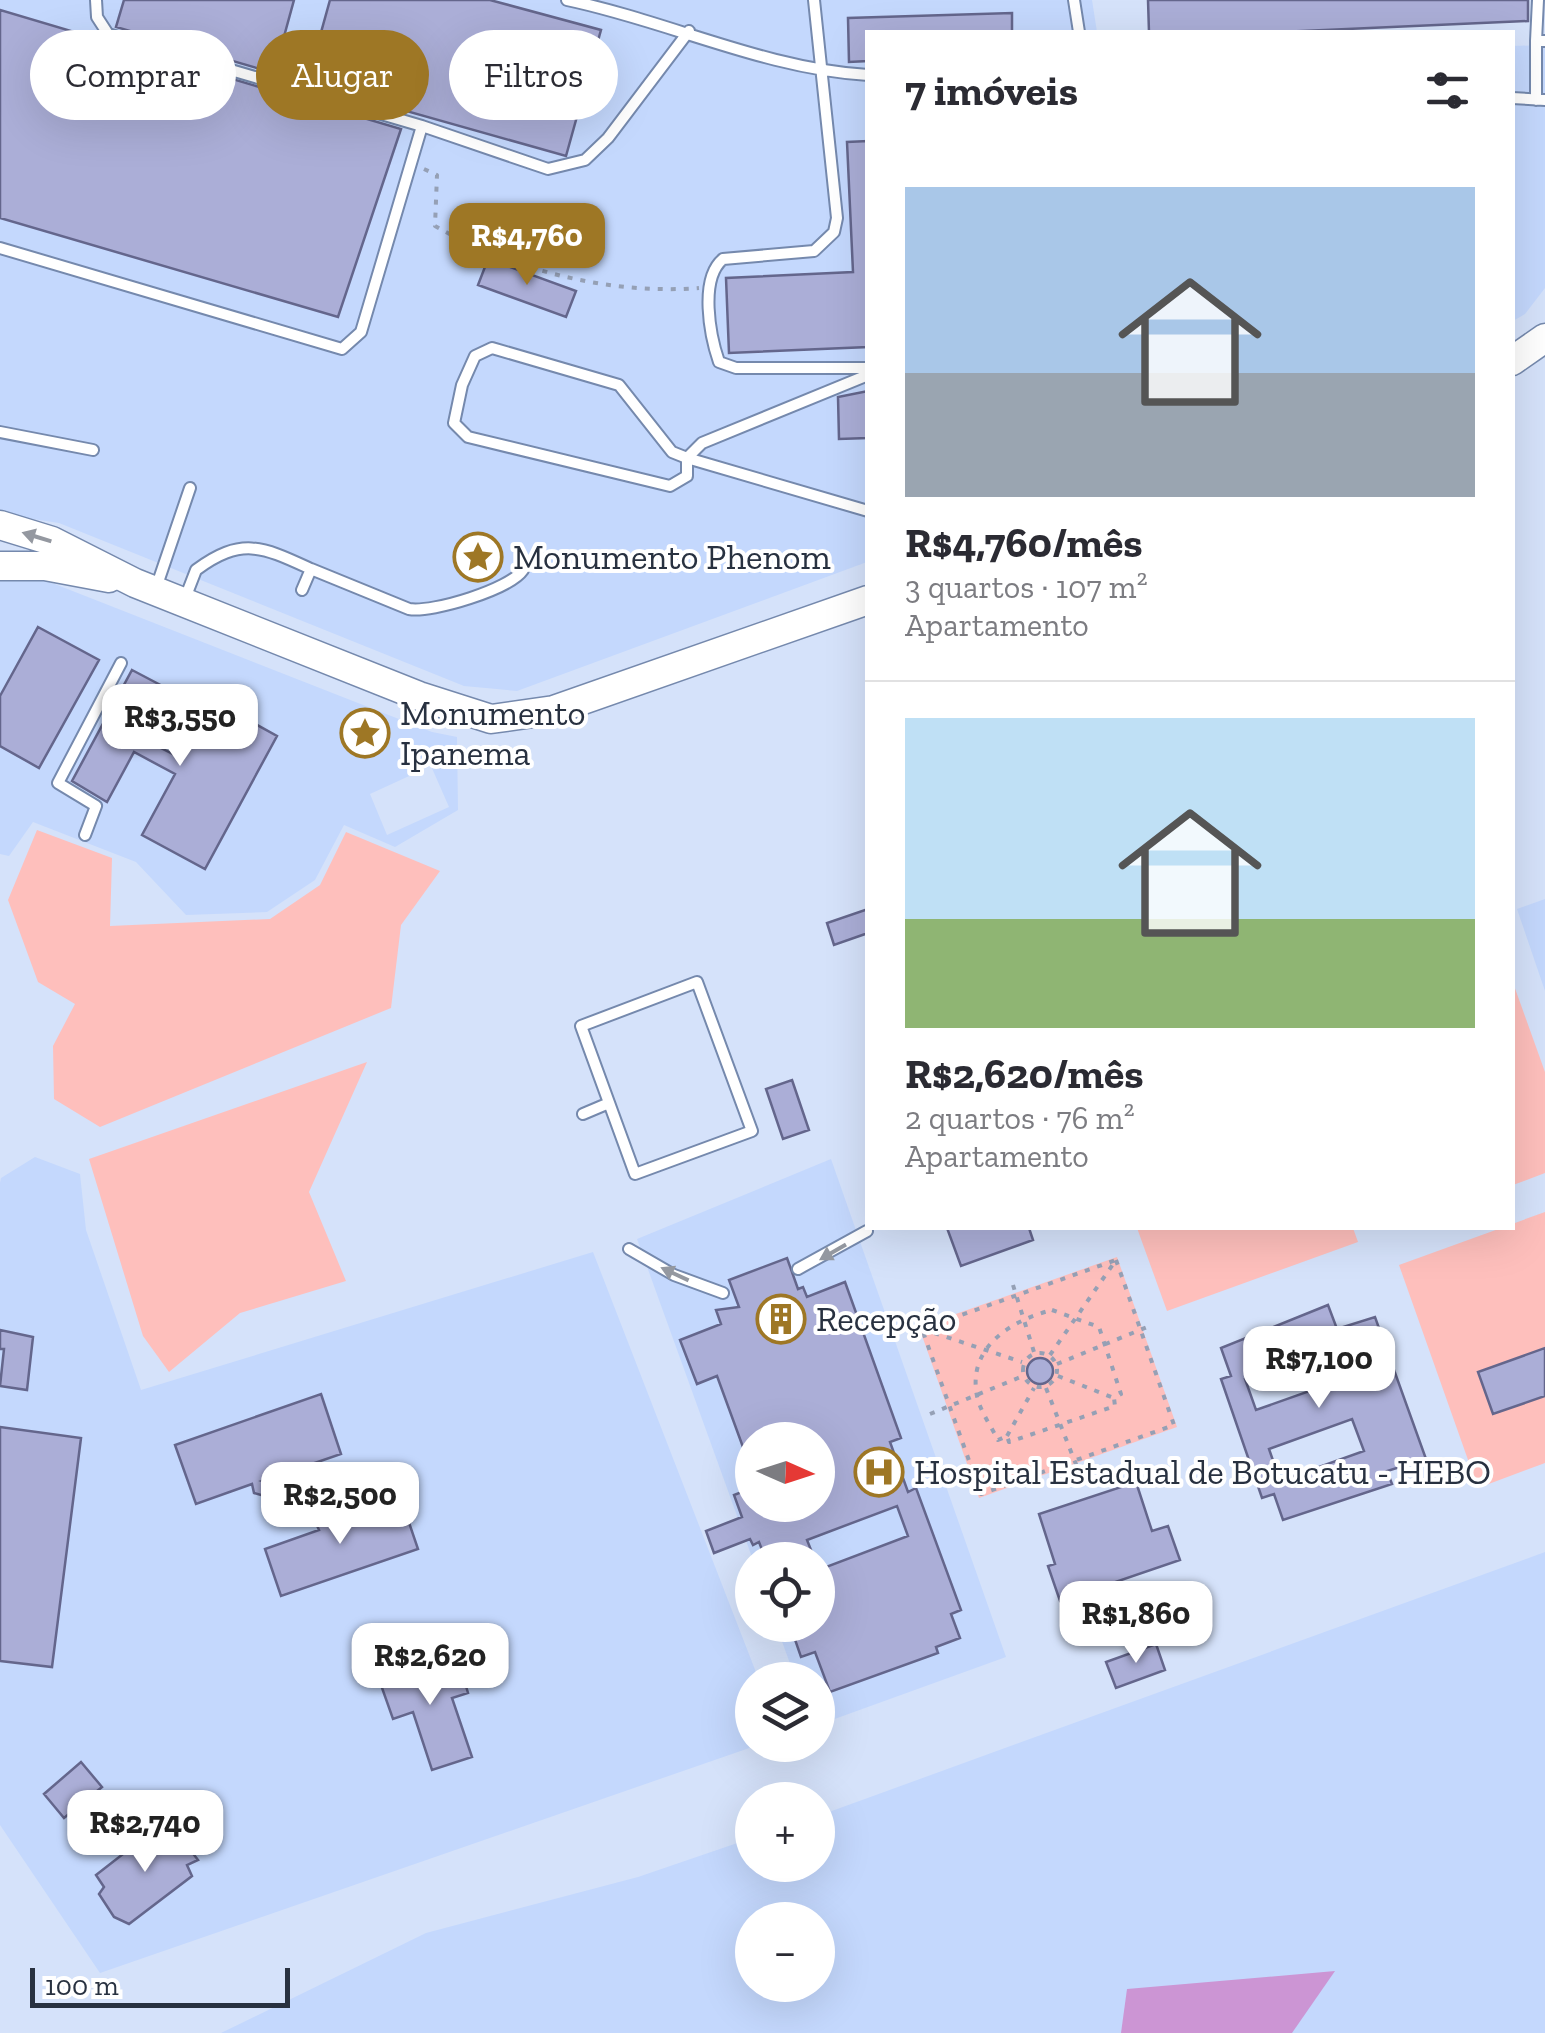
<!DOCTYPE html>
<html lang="pt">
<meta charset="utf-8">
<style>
body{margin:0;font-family:"Zilla Slab",serif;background:#f2f2f3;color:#2b2b33;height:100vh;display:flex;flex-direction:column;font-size:38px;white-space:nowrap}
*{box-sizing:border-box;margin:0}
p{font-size:32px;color:#7c7c81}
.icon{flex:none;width:55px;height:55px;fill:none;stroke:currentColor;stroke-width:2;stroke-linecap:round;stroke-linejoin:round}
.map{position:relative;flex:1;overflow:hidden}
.drawer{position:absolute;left:865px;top:30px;width:650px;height:1200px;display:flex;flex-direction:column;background:#fff;border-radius:0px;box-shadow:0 10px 40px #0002}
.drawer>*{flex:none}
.guide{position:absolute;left:30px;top:30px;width:685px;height:90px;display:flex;gap:20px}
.needle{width:65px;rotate:93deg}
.controls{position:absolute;left:735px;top:1422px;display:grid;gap:20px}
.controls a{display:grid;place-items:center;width:100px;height:100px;border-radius:50%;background:#fff;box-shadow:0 10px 40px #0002;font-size:50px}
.scale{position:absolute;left:30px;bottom:25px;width:260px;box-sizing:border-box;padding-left:10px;border:5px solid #283140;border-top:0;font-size:28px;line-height:35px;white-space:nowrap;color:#283140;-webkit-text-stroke:8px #fff;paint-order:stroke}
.price{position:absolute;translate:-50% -85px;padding:0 22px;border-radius:20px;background:#fff;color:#222;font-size:32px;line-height:65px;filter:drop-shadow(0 2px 5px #0008)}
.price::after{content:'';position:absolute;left:50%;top:60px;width:30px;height:22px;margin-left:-15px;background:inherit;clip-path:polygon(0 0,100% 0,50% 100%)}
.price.active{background:#9e7725;color:#fff}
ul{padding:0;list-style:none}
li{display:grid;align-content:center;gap:20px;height:530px;padding:0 40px}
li+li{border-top:2px solid #e1e1e2}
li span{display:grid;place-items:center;height:310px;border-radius:0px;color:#555}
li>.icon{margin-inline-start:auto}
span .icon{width:180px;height:180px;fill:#fffc;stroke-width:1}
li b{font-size:42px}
h2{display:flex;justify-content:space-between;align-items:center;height:120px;padding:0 40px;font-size:42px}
.tag{padding:0 35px;border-radius:45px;background:#fff;box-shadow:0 10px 40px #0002;font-size:35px;line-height:90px}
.tag.active{background:#9e7725;color:#fff}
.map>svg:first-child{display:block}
.built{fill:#c4d8fd;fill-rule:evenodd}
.green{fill:#febfbc}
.water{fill:#cc95d4}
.building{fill:#abaed7;stroke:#64668c;stroke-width:2.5;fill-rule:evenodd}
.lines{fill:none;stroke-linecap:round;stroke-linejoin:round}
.service-casing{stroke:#7589ad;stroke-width:14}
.secondary-casing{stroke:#7589ad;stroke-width:31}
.path{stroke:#95a0b5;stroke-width:4;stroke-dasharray:5 8;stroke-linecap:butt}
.service{stroke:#fff;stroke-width:10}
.secondary{stroke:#fff;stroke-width:28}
.oneway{fill:#9498a0}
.labels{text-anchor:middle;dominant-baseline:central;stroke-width:8;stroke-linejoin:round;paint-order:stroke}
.poi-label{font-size:35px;fill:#283140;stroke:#fff;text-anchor:start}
</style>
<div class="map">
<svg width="1545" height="2033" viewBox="0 0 1545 2033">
<rect width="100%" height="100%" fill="#d5e2fa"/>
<!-- built -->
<path class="built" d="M0,0H1092L1097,32H868L867,562L517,691L464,686L59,523L0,514Z
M1545,45V288L1525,314L1513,321L1512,46Z
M42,579L432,732L457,737L458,810L395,847L344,825L315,880L267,912L186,915L136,862L33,822L9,856L0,854V746L40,767L98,660L38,627L0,696V580ZM132,670L168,690L141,738L183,759L214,701L277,736L205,869L142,835L175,774L134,752L107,802L71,782ZM431,766L449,807L387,835L370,794Z
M1545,899V991L1517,909Z
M35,1157L80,1174L86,1230L141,1390L593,1252L759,1680H752V1745H758L100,1973L0,1825V1183L1,1178Z
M831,1159L1006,1657L818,1725V1680H796L776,1625H818V1560H753L637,1239ZM752,1440H818V1505H752Z
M1545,1552V2033H221L426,1933L638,1877L752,1838V1865H818V1816ZM752,1920H818V1985H752Z"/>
<!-- green -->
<path class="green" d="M37,830L112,858L110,926L270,919L320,885L346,832L440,871L401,925L391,1008L100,1127L54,1099L53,1046L75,1004L38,982L8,900Z
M1512,980L1545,1072V1173L1513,1185Z
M367,1062L309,1192L346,1281L240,1313L169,1372L143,1336L89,1159Z
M1545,1212V1463L1478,1488L1399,1265Z
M1137,1228H1353L1358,1242L1167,1311Z
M1117,1257L1177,1427L979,1498L919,1327Z"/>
<!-- water -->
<path class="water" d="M1335,1971L1292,2033H1121L1127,1989Z"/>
<!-- building -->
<path class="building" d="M124,0H294L274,73L116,27Z
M330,0H490L601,30L566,156L307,83Z
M1148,0H1528V21L1280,32H1149Z
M0,10L401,129L338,317L0,218Z
M1012,13V32H868V61L849,62L848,18Z
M868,141V347L729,353L726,278L853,272L847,142Z
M488,259L576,291L566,317L478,285Z
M868,391V438L839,439L838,397Z
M38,627L99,660L39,768L0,746V696Z
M132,670L168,689L141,738L183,759L214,701L277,736L205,869L142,835L175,774L134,752L107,802L72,781Z
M868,909V933L834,945L827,923Z
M792,1080L809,1130L783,1139L766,1089Z
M947,1228H1029L1033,1240L961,1266Z
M787,1258L798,1289L803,1287L807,1297L845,1282L901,1438L890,1442L908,1492L916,1488L961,1610L951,1614L960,1638L936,1647L938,1653L830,1692L815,1652L801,1657L790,1625H818V1570L908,1536L897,1506L807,1540L815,1560H766L759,1542L753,1545L750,1539L714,1553L706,1531L742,1517L734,1495L752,1488V1505H818V1440H752L751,1469L717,1376L697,1384L680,1340L721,1324L716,1310L739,1307L729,1280Z
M1328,1305L1337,1329L1375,1317L1426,1459L1387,1471L1392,1484L1283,1520L1274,1494L1262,1498L1221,1379L1231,1376L1221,1348ZM1327,1349L1338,1381L1256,1410L1245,1379ZM1352,1419L1364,1451L1280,1481L1269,1449Z
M0,1330L33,1337L27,1390L0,1386L4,1349H0Z
M1545,1348V1396L1493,1414L1478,1372Z
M1027 1371a13 13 0 1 1 26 0a13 13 0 1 1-26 0Z
M321,1394L341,1454L262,1481L296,1493L292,1504L254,1493L252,1484L196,1504L175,1445Z
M0,1427L81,1438L52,1667L0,1661Z
M1136,1482L1152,1531L1168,1526L1180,1560L1060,1601L1048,1566L1055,1564L1039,1514Z
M304,1496L323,1503L331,1526L402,1502L418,1549L281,1596L265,1549L319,1530Z
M1156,1644L1165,1670L1116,1688L1106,1662Z
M432,1651L441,1680L462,1673L468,1693L452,1698L472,1757L432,1770L413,1712L393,1719L381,1685L400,1679L395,1664Z
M81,1762L102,1787L64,1818L44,1794Z
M159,1826L171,1840L178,1834L198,1860L187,1865L192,1876L129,1924L114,1917L99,1894L104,1887L96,1875Z"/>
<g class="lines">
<!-- service casing -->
<g class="service-casing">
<path id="service" d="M96,0L97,17L108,34L422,126L548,169L585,160L608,138L689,31
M567,0C668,21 765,69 868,75
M814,0L837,218L834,232L814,251L723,259C699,279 710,336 719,362L736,368H868
M1074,0L1079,32
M1538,0L1536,41H1545
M1512,98L1545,100
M1536,100V41
M0,248L342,349L361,332L422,126
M868,375L702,443L687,458V476L670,486L468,437L454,423L462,385L475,356L492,348L619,385L672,452L687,458L868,511
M0,432L93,450
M302,590L311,569L409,609C433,613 510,589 523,570
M155,591L190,488
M184,601L196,570C242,536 263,547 311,569
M85,835L96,806L58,783L121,663
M697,982L752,1131L635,1174L581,1026Z
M583,1114L609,1103
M629,1249L674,1275L723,1293
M798,1269L867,1231"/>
</g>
<!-- secondary casing -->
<g class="secondary-casing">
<path id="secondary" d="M1512,361L1545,338
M0,525L52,541L135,583L419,696L491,719L554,710L868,600
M0,566H45L109,578"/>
</g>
<!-- path -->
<path class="path" d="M424,169L437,175L435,226C512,270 610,295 699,288
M1116,1260L1174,1425L981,1494L922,1329Z
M1013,1285L1034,1352
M1052,1310L1099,1327L1121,1394L1114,1398L1115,1406L1009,1442L1007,1436L998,1440C991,1426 980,1411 977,1396C967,1346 1013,1320 1052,1310Z
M922,1329L1022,1362
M1023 1370a17 17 0 1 1 34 0a17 17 0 1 1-34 0Z
M1050,1355L1116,1260
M1057,1364L1152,1325
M1058,1376L1114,1398
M1046,1388L1079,1472
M930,1414L1023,1376
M1007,1436L1034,1388"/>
<!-- service -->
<use href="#service" class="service"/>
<!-- secondary -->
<use href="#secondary" class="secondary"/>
</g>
<!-- one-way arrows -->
<defs><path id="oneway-solid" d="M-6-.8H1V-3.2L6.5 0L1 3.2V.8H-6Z" transform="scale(2.5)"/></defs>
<g class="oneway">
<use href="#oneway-solid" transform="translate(37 537) rotate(-163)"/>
<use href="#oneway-solid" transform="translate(833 1252) rotate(150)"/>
<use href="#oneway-solid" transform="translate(675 1274) rotate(-155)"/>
</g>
<!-- icons -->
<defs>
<g id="sight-ring" transform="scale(2.5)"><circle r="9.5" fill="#fff" stroke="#9e7725" stroke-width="1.5"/><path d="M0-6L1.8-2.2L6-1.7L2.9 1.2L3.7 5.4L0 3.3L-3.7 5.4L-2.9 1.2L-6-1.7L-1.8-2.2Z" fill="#9e7725"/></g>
<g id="building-ring" transform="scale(2.5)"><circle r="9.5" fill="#fff" stroke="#9e7725" stroke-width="1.5"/><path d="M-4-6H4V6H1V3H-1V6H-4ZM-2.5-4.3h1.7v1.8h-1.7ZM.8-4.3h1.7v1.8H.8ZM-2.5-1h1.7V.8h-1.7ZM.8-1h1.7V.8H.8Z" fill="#9e7725"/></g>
<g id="hospital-ring" transform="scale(2.5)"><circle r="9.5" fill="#fff" stroke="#9e7725" stroke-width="1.5"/><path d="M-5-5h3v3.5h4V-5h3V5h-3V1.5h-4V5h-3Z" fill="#9e7725"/></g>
</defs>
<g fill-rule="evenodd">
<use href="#sight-ring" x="478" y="557"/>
<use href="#sight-ring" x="365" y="733"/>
<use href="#building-ring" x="781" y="1319"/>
<use href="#hospital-ring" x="879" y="1472"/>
</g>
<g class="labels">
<!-- poi labels -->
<g class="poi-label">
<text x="513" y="557">Monumento Phenom</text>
<text x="400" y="713">Monumento<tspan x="400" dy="40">Ipanema</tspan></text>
<text x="816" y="1319">Recepção</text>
<text x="914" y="1472">Hospital Estadual de Botucatu - HEBO</text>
</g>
</g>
</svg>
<div class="controls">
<a><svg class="needle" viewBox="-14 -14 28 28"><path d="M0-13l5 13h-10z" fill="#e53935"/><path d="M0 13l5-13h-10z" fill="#7c7c81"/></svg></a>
<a><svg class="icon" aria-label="locate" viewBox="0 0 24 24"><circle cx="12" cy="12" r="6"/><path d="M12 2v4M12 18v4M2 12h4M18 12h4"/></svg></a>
<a><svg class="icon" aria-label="layers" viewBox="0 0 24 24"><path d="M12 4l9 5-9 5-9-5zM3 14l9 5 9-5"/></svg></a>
<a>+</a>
<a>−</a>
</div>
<div class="scale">100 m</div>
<b class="price active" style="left:527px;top:288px">R$4,760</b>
<b class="price" style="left:180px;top:769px">R$3,550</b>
<b class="price" style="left:1319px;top:1411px">R$7,100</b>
<b class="price" style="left:340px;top:1547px">R$2,500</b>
<b class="price" style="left:1136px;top:1666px">R$1,860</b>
<b class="price" style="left:430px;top:1708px">R$2,620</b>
<b class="price" style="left:145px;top:1875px">R$2,740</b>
<div class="guide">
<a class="tag">Comprar</a>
<a class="tag active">Alugar</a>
<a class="tag">Filtros</a>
</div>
<section class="drawer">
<h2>7 imóveis<svg class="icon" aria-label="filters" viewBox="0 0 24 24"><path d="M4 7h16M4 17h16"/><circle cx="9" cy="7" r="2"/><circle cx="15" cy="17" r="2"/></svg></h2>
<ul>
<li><span style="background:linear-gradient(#a9c7e8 60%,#9aa5b1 0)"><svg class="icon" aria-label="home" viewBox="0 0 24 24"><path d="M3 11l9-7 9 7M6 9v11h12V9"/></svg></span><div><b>R$4,760/mês</b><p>3 quartos · 107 m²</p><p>Apartamento</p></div></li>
<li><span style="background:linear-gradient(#bfe0f5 65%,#8fb573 0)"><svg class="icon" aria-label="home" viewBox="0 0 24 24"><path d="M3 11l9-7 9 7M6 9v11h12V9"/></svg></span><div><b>R$2,620/mês</b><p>2 quartos · 76 m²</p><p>Apartamento</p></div></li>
</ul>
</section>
</div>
